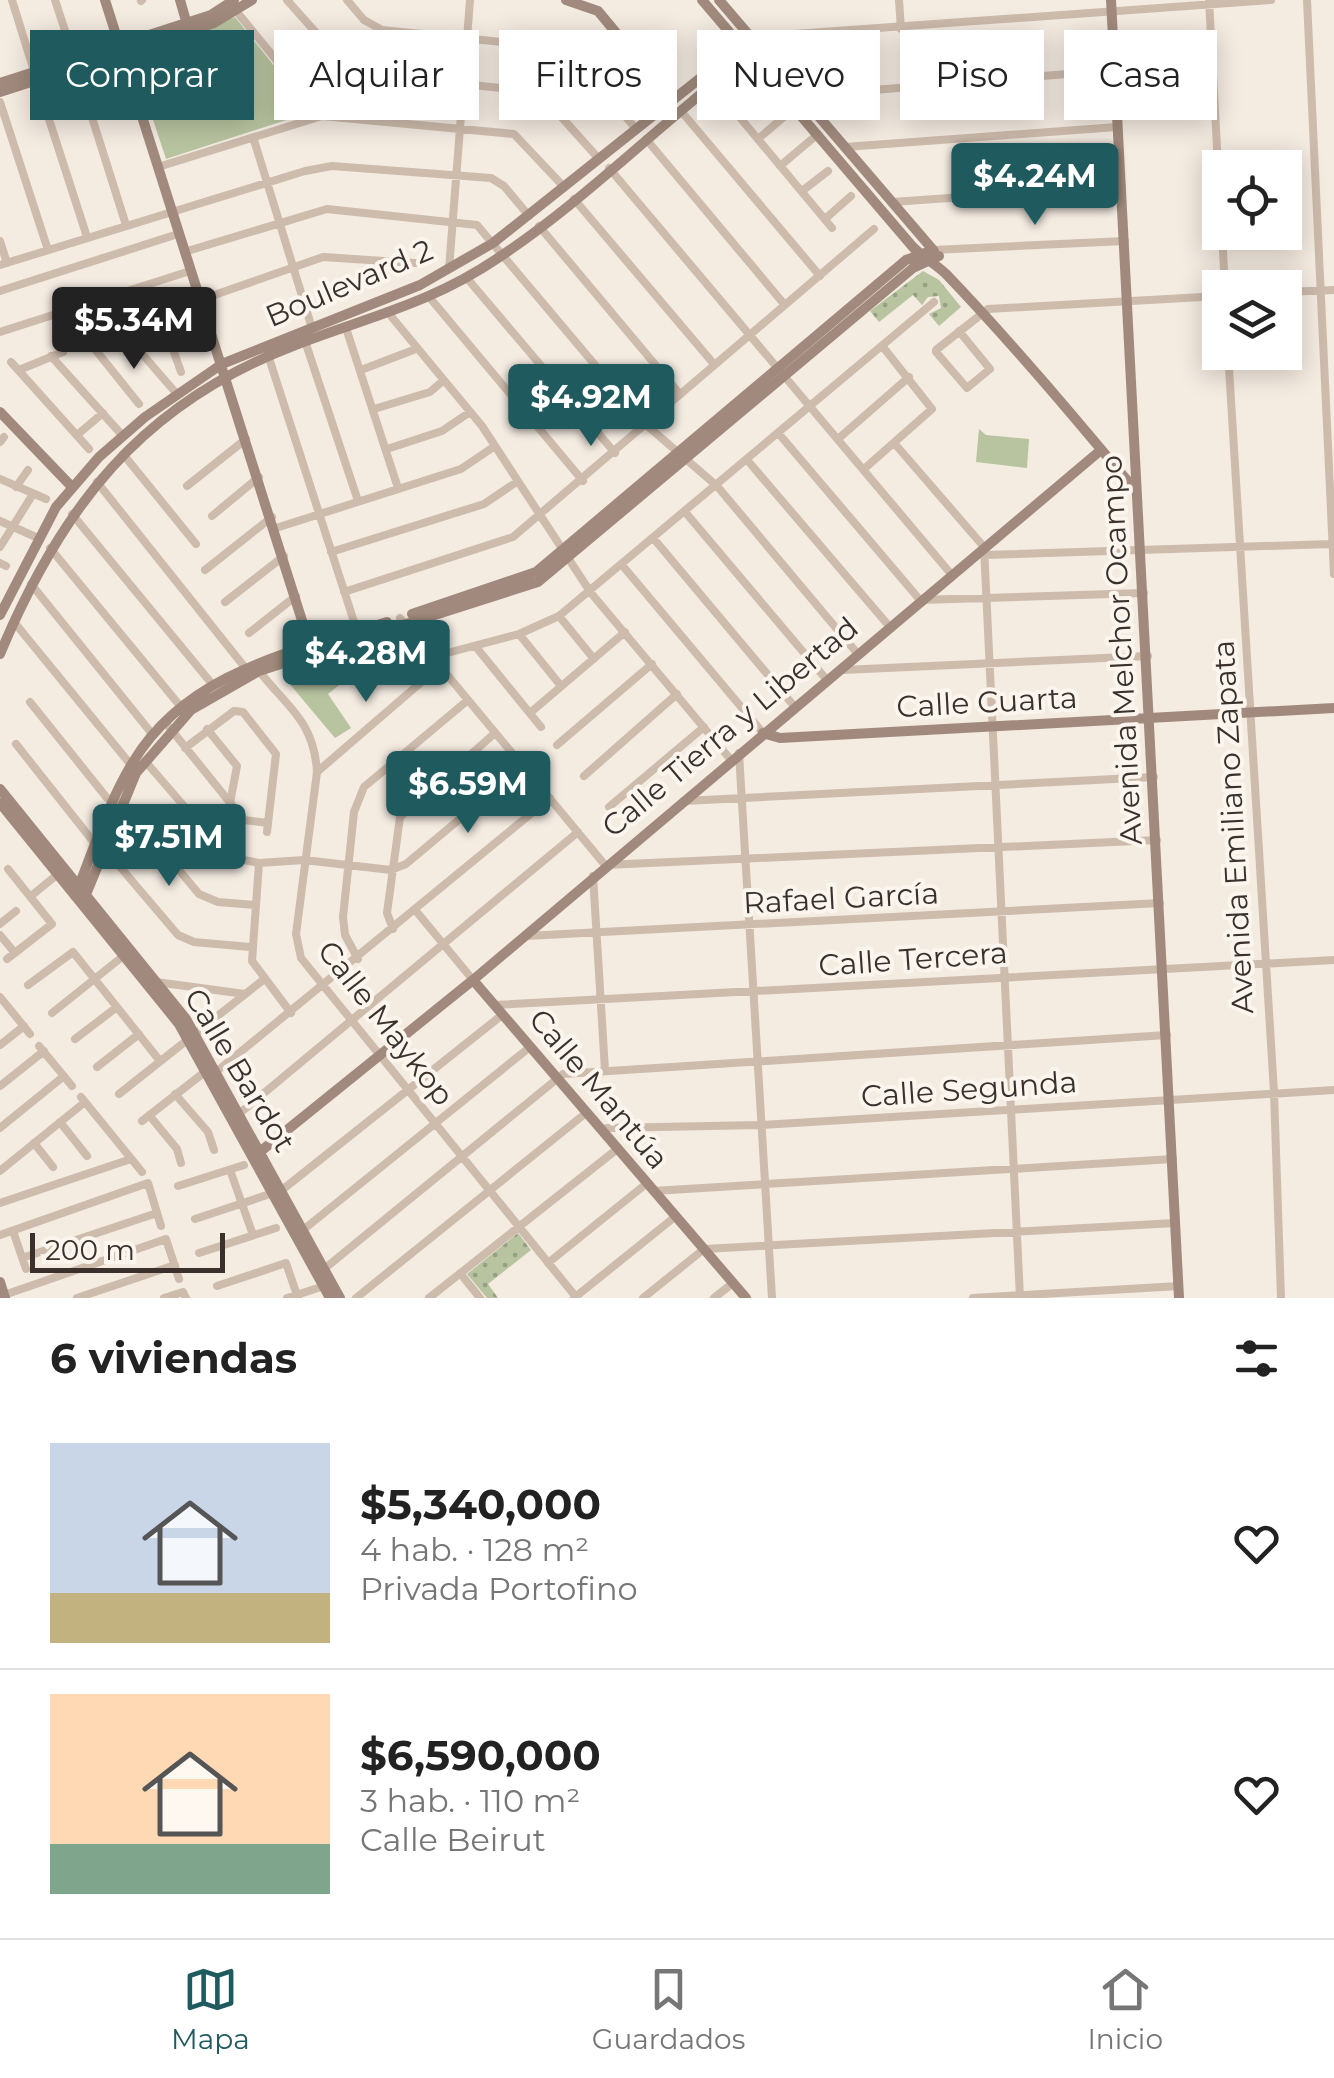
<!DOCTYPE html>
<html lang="es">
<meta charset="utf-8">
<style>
body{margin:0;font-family:Montserrat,sans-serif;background:#f2f2f2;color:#222;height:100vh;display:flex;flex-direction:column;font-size:38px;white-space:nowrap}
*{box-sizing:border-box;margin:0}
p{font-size:32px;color:#767676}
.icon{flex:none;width:55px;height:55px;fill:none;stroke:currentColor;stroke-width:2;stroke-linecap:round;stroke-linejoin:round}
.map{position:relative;height:1298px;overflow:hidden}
.side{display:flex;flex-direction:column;background:#fff;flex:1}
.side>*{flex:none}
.guide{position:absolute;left:30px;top:30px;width:1275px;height:90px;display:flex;gap:20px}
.controls{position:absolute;left:1202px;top:150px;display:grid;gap:20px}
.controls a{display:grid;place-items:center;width:100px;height:100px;border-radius:0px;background:#fff;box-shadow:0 5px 25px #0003;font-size:50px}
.scale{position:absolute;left:30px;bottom:25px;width:195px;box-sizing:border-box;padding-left:10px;border:5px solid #3b302b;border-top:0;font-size:28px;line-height:35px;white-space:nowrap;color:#3b302b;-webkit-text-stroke:8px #fbf5ee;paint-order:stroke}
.price{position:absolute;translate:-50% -85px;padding:0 22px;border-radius:10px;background:#1f5a5e;color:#fff;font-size:32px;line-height:65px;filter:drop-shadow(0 2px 5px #0008)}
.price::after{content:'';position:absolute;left:50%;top:60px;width:30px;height:22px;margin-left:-15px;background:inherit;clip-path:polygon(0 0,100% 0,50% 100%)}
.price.active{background:#222;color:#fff}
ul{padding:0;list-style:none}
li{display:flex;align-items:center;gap:30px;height:250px;padding:0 50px}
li+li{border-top:2px solid #e0e0e0}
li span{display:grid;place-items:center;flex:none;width:280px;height:200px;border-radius:0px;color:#555}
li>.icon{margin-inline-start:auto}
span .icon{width:120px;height:120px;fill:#fffc;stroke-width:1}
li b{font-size:42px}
h2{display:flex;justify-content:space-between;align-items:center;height:120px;padding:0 50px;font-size:42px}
.chip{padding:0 35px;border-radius:0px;background:#fff;box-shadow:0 5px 25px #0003;font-size:35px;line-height:90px}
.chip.active{background:#1f5a5e;color:#fff}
.tab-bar{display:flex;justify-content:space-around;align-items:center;height:140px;border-top:2px solid #e0e0e0;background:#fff;font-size:28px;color:#767676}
.tab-bar a{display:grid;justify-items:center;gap:5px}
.tab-bar .active{color:#1f5a5e}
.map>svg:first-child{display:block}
.grass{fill:url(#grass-dots)}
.park{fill:#b8c4a0}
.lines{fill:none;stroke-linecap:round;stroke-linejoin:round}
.street{stroke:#cdbbac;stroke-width:8}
.secondary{stroke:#a18a7d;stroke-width:10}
.labels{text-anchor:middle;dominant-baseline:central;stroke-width:8;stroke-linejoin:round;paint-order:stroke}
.street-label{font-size:30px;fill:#3b302b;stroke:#fbf5ee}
</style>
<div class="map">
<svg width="1334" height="1298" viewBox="0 0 1334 1298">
<defs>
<pattern id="grass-dots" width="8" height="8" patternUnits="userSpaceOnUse" patternTransform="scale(2.5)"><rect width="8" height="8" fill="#b8c4a0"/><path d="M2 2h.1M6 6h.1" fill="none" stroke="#97a083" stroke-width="1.8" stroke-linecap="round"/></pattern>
</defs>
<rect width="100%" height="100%" fill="#f4ebe1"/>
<!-- grass -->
<path class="grass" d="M923,271L939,280L961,307L939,326L929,314L941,308L939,296L928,297L922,305L913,295L879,322L870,311Z
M518,1233L531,1250L488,1284L498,1298H487L467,1274Z"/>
<!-- park -->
<path class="park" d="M235,17L311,112L166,159L131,53Z
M979,429L986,435L1029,439L1027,468L976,462Z
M379,644L382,651L328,694L351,728L335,738L283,676Z"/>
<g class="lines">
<!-- street -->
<path class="street" d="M12,0L34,71
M55,0L74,58
M287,0L351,72L539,92L599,159
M347,0L364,20L382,30L562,48L572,54L636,129
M899,0L901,29
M1209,0L1220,203
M1307,0L1334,574
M141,1L142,0
M237,12L322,116
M752,37L1271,0
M76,67L126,225
M36,79L87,237
M722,96L832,228
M802,96L1115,70
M0,102L48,250
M681,111L820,276
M735,111L762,90
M646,139L784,304
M758,139L785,116
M254,140L311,325
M845,147L1117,127
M780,166L818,134
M158,167L322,116L514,134L564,187
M609,168L951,574
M802,191L828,171
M574,199L713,363
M892,202L1122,186
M825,219L851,196
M539,226L679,393
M1222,232L1225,288
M0,241L7,263
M933,250L1125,241
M184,252L327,209L477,225L644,423L717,486L857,653
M0,265L305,171L332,166L491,178L504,186L529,216
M449,269L470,0
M466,277L615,453
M0,291L178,234
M1285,292L1334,290
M430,298L583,481
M200,300L323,257L415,263
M390,315L482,426L591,593L731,760
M163,321L181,372
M346,328L398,488
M959,331L990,369L967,388L936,352V350L988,309L1220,296
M0,332L190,271
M124,333L176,393
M305,341L358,501
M90,343L139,404
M74,347L173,318
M1228,352L1274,1092L1281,1298
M268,355L358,634
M51,356L122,435
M11,362L89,449
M19,370L63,352
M361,370L416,349
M374,409L430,392L444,380
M779,434L920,600L1144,593
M77,435L103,413
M838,439L909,377
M0,442L4,437
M895,444L984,547L1020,1298
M387,449L442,431L470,412
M123,454L196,544
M748,461L889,626
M864,469L932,409L883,347
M0,479L46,499
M97,482L247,670
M187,486L246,439
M16,487L28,470
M686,513L826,679
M72,514L212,684
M212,516L259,477
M0,521L38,538
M276,528L461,469L495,446
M654,539L794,706
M0,547L33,494
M50,548L181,707
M331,552L484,504L518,481
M984,555L1331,544
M0,563L6,566
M622,565L763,733
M205,570L272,517
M31,584L153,735
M344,592L513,537L874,229
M225,602L284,556
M559,616L594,659
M400,618L605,865L1157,840
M14,622L131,765
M249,633L296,596
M519,634L561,686
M476,647L541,727
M432,657L519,634L559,616L934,302
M256,667C285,706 314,719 317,772L296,934L301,958L576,1297
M843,670L1148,656
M30,702L107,798L123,803L199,894L218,902L255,905
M530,713L625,632
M165,722L244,820L268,823
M207,729L237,766L230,803
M16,744L96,845
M557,745L652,664
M185,748L234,711L243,712L276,754L267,832
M739,753L772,1298
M145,761L228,857L259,863L304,860L391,870L406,864L523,766
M317,772L440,666
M584,776L677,694
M684,801L1154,777
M609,807L704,727
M104,848L178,935L194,942L250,947
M259,863L252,961L291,1013
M593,876L605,1070
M31,896L58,874
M416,911L473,980
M0,924L16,911
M393,929L387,913L400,817L495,733
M0,935L15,953
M526,936L1160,903
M7,959L52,924L8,869
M358,959L345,935L343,917L354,812L364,787L468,700
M156,982L245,994
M28,985L73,952L160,1061
M0,997L30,1034
M495,1005L1334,960
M52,1013L127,953
M75,1039L117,1007
M0,1045L24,1026
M39,1046L72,1086
M97,1067L139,1034
M216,1072L550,798
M0,1086L44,1051
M119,1094L263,980
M175,1094L208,1132L214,1150
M81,1097L142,1172
M240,1113L578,832
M149,1115L177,1149L181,1163
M142,1121L206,1071
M60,1122L87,1156
M0,1128L64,1076
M607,1128L761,1125L1334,1090
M34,1143L53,1167
M230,1170L253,1235
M0,1171L85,1102
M178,1186L244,1165
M282,1190L502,1015
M653,1191L1173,1159
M0,1203L131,1159
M195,1219L273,1193
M303,1230L530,1047
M13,1231L26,1269
M0,1235L148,1183L161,1226
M199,1253L276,1228
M22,1258L157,1213
M548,1263L646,1184
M324,1269L563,1074L1167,1035
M460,1273L480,1298
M217,1286L286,1263L298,1298
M4,1295L166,1239L179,1279
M77,1298L175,1265
M164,1298L183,1292L186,1298
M287,1298L324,1286
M356,1298L586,1113
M429,1298L616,1150
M574,1298L676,1216
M643,1298L704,1249L1175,1223
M714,1298L733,1283
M973,1298L1179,1286"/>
<!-- secondary -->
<path class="secondary" d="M105,0L312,652
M180,0L188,28
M566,0L598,11L672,100
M702,0L912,246C923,258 936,264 947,275C1013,344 1075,418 1136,491
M719,0L934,251
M1111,0L1179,1298
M0,83L211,15L234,0
M0,92L214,23L252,0
M0,412L72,487
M412,614L536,572L906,260L933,250
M0,615L56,507L99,457L145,417L222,364L420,285L493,243L752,37
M0,654C61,508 141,404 293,346C370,316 429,305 501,256C567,212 628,155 689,104C712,85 735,63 760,47
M763,733L780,738L1334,708
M0,789L186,1019L340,1298
M0,803L179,1024L330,1298
M75,896C93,851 108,803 133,762C188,671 293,652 387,622
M82,904L136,773L191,710L259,671L538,582L913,268L939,256
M473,980L746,1298
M261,1151L473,980L1101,450
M0,1282L5,1298"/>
</g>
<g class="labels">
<!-- street labels -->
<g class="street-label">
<text transform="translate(349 283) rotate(-23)">Boulevard 2</text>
<text transform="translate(1121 650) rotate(-93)">Avenida Melchor Ocampo</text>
<text transform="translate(987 702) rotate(-3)">Calle Cuarta</text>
<text transform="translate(730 727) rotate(-40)">Calle Tierra y Libertad</text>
<text transform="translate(1233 827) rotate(-93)">Avenida Emiliano Zapata</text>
<text transform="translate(841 898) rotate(-3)">Rafael García</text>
<text transform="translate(913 959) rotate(-4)">Calle Tercera</text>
<text transform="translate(386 1023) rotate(52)">Calle Maykop</text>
<text transform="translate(240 1070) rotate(59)">Calle Bardot</text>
<text transform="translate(599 1089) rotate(50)">Calle Mantúa</text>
<text transform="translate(969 1089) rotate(-4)">Calle Segunda</text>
</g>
</g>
</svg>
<div class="controls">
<a><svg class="icon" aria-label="locate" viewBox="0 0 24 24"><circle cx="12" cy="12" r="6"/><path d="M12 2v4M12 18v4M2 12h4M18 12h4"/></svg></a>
<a><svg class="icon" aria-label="layers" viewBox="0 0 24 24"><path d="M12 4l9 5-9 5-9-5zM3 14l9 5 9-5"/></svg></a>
</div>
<div class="scale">200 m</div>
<b class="price" style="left:1035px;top:228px">$4.24M</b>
<b class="price active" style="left:134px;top:372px">$5.34M</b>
<b class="price" style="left:591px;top:449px">$4.92M</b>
<b class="price" style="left:366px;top:705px">$4.28M</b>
<b class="price" style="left:468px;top:836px">$6.59M</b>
<b class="price" style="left:169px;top:889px">$7.51M</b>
<div class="guide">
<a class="chip active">Comprar</a>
<a class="chip">Alquilar</a>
<a class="chip">Filtros</a>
<a class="chip">Nuevo</a>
<a class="chip">Piso</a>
<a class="chip">Casa</a>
</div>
</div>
<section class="side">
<h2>6 viviendas<svg class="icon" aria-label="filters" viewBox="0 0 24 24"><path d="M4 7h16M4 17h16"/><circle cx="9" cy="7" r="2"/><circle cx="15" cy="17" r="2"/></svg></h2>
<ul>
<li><span style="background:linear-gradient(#c9d6e8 75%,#c2b280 0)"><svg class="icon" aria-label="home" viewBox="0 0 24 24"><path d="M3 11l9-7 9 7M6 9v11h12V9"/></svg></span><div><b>$5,340,000</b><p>4 hab. · 128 m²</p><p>Privada Portofino</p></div><svg class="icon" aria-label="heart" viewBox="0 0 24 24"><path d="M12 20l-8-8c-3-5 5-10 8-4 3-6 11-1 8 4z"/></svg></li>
<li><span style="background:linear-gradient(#ffd9b3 75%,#7fa58c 0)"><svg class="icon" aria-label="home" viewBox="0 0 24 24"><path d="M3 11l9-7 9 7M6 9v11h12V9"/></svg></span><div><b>$6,590,000</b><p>3 hab. · 110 m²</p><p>Calle Beirut</p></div><svg class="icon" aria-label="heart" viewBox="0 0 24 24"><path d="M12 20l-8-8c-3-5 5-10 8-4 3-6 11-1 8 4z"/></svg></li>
</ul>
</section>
<nav class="tab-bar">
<a class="active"><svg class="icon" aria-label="map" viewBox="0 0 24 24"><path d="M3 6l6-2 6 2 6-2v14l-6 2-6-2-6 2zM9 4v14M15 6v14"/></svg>Mapa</a>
<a><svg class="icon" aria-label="saved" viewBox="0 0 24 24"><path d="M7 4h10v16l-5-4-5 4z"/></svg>Guardados</a>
<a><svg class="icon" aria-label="home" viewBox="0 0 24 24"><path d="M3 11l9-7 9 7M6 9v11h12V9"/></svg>Inicio</a>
</nav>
